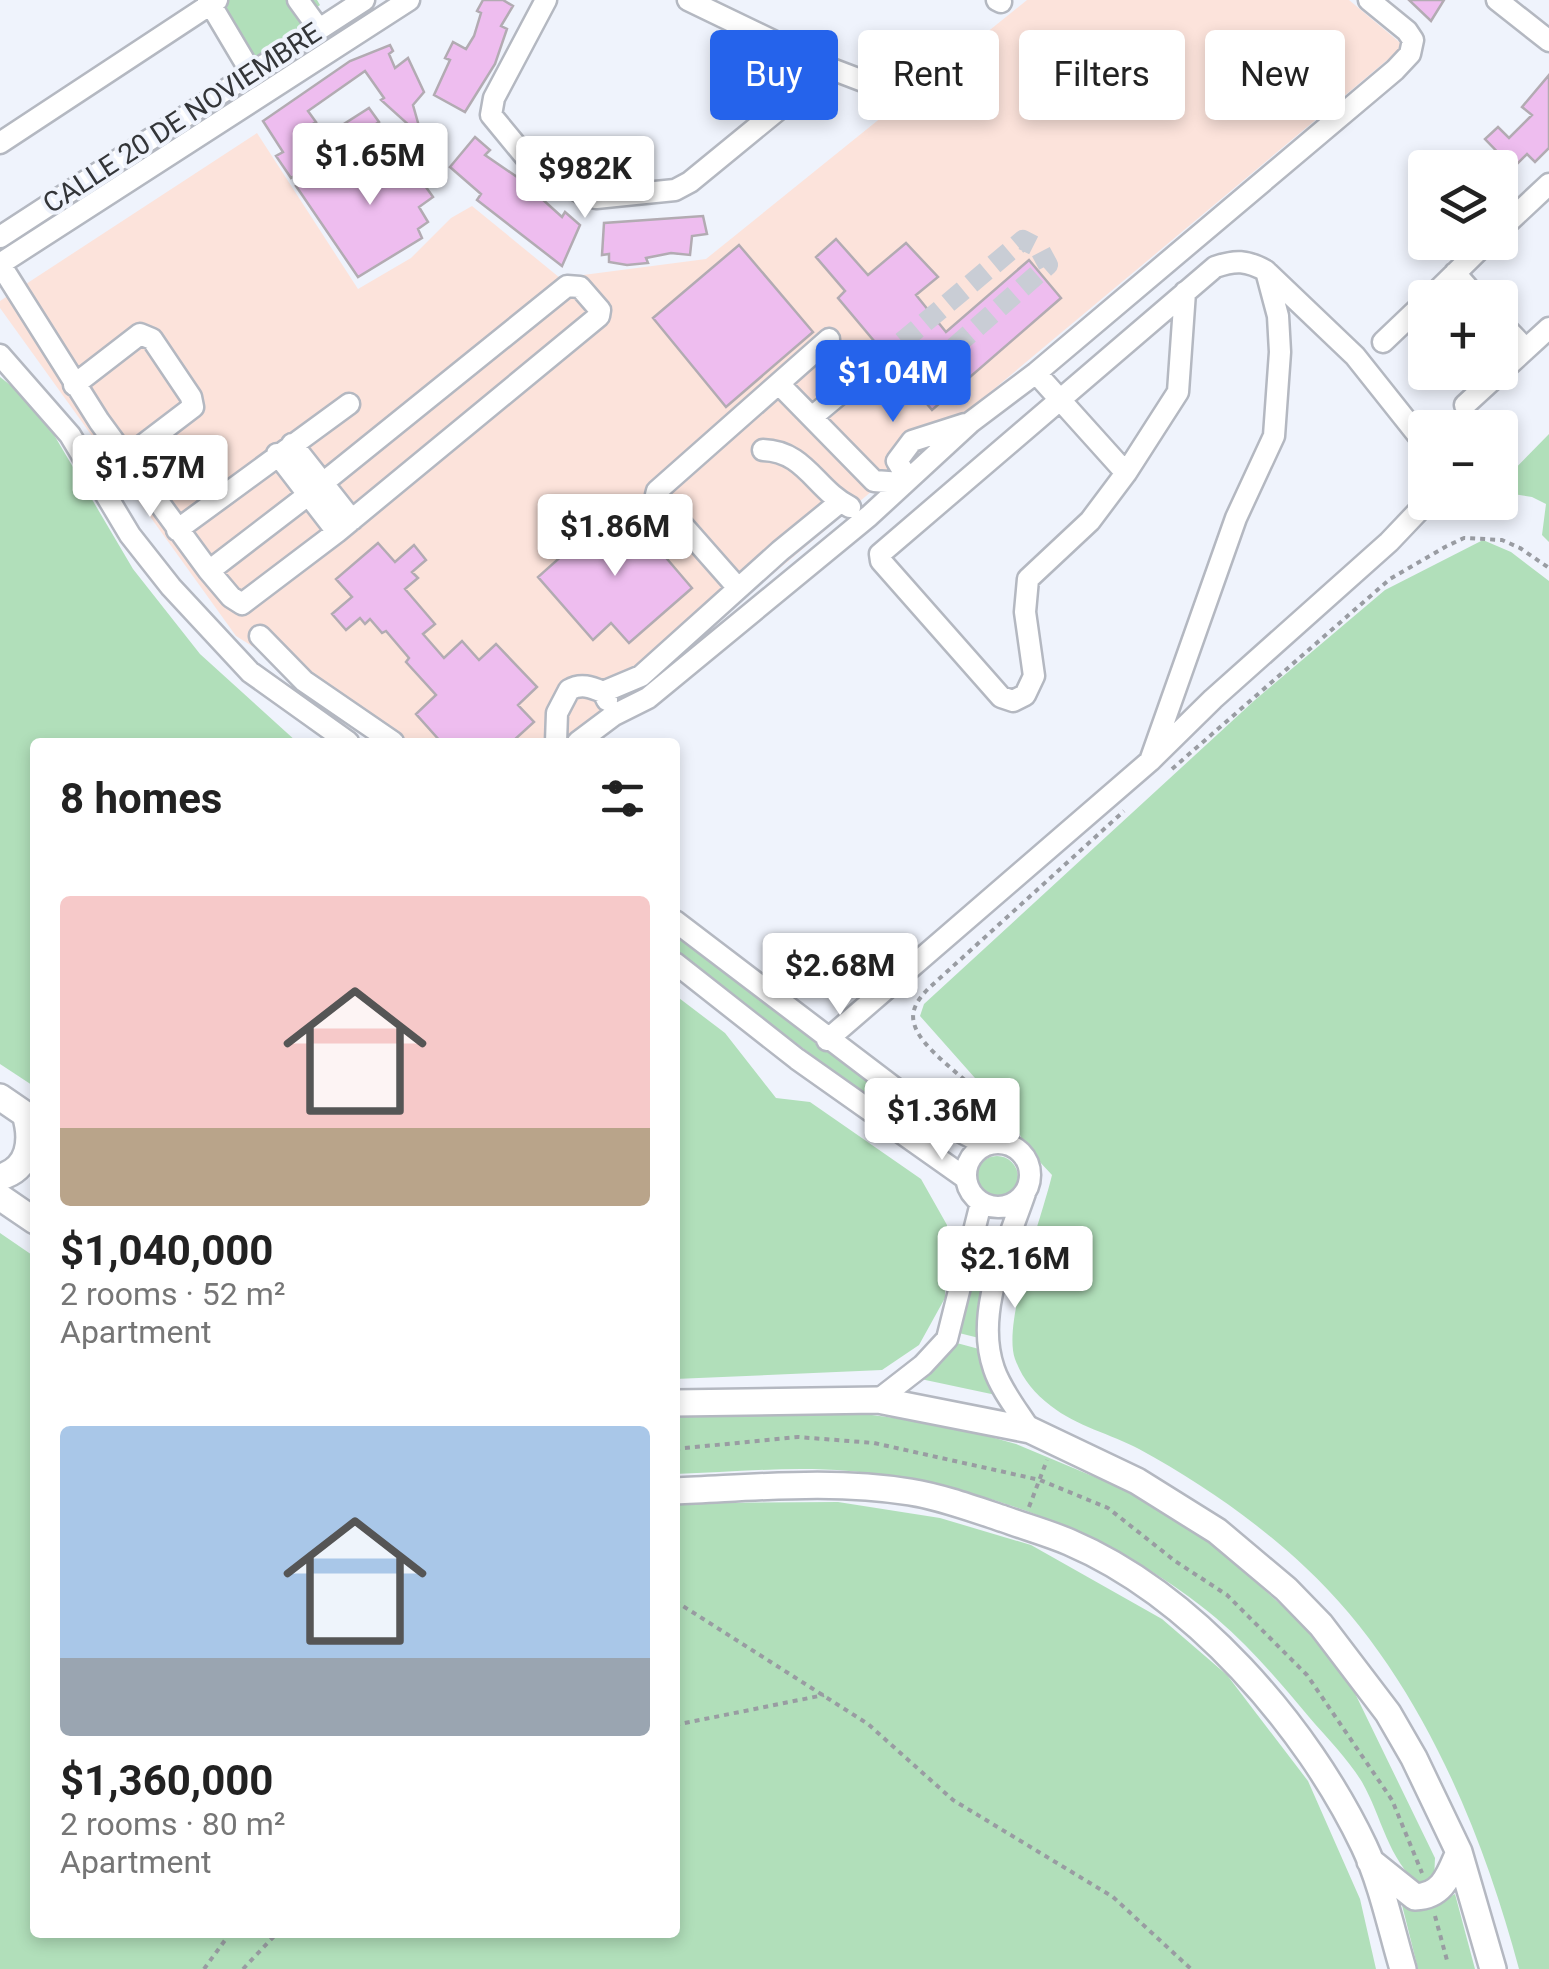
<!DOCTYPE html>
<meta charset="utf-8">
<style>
body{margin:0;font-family:Roboto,sans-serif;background:#f6f6f6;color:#222;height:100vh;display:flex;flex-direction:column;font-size:38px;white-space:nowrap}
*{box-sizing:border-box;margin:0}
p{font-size:32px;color:#767676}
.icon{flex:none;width:55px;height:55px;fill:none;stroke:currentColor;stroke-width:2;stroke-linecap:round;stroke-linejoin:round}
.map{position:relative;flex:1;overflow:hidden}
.drawer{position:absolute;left:30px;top:738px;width:650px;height:1200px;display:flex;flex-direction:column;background:#fff;border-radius:10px;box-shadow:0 5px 15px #0003}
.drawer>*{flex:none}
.hud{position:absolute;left:710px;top:30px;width:688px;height:90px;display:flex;gap:20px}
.buttons{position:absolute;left:1408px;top:150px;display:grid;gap:20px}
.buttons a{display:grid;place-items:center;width:110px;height:110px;border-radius:10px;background:#fff;box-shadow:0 5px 15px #0003;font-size:50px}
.price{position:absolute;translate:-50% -85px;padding:0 22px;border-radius:10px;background:#fff;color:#222;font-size:32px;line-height:65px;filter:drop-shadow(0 2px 5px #0008)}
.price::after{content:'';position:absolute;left:50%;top:60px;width:30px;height:22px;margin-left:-15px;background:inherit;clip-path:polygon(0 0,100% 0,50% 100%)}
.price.current{background:#2563eb;color:#fff}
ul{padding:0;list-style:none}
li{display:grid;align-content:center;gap:20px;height:530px;padding:0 30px}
li span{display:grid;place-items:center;height:310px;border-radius:10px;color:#555}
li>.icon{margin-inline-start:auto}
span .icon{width:180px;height:180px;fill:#fffc;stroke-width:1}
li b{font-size:42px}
h2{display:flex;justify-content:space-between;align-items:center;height:120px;padding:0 30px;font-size:42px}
.pill{padding:0 35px;border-radius:10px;background:#fff;box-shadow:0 5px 15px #0003;font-size:35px;line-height:90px}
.pill.current{background:#2563eb;color:#fff}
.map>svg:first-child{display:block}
.education{fill:#fce3db}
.green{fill:#b1dfba}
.building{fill:#eebdef;stroke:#b2abb2;stroke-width:2.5}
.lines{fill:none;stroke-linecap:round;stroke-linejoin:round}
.minor-tunnel{stroke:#c9cdd5;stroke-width:20;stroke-dasharray:20 10;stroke-linecap:butt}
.minor-casing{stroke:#b4b8c1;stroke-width:25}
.major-casing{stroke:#b4b8c1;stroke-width:30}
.path{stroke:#999ca2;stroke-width:4;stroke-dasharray:5 5;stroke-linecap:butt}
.minor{stroke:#fff;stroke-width:20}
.major{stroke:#fff;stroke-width:25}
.labels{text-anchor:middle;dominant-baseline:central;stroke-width:8;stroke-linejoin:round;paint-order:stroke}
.street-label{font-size:28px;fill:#333538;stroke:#eff3fc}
</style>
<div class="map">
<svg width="1549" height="1969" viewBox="0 0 1549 1969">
<rect width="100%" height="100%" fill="#eff3fc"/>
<!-- education -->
<path class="education" d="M1027,0H1349L1404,46L572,742H406L236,636L0,308V301L257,133L358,289L411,258L451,218L472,206L560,278L706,259Z"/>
<!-- green -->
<path class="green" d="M227,0H317L320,5L312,11L319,21L251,68L216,8Z
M0,377L37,406L133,569L200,654L297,742H35V1087L0,1064Z
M1549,434V542L1542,535L1546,504L1532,497L1500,492V484Z
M1483,540L1511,552L1549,581V1969H1519C1481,1826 1415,1669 1305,1567C1256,1521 1198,1481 1139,1449C1111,1434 1076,1426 1051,1406C1034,1393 1023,1380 1015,1359C1002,1322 1042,1218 1052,1175L1025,1146L1014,1122L920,1016L924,1004L1255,700L1385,590Z
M675,931L914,1117L915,1126L908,1128L675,951Z
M675,995L725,1033L776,1098L810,1102L921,1179L947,1225L945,1298L919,1345L882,1370L675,1379Z
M976 1177a21 21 0 1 1 42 0a21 21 0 1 1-42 0Z
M984,1230L1001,1233L979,1338L959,1333Z
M0,1233L35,1257V1932H675V1503L838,1502L940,1518L1031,1545L1162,1619L1227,1675L1308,1781L1360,1899L1376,1969H0Z
M953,1342L979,1349L996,1395L916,1378Z
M849,1412L948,1425L1016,1444L1121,1488L1214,1545L1298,1620L1349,1681L1435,1858L1434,1881L1420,1885C1388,1860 1382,1817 1362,1782C1348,1759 1327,1738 1309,1717C1280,1682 1251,1648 1216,1618C1119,1536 975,1481 849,1471C792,1466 732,1472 675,1474V1414Z
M1455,1894L1475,1969H1418L1402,1905L1434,1906Z"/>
<!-- building -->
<path class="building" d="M483,0H503L513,6L501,26L507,29L495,64L465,112L434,95L450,60L445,58L453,42L466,49L474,36L481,13L477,11Z
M1409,0H1444L1431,21Z
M390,45L393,51L389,54L395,68L408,58L424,92L413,105L422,137L381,100L384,98L365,71L308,111L316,122L297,133L318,161L291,178L276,156L283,152L263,121L350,61Z
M1549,75V148L1535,162L1527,154L1513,168L1485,139L1498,127L1509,138L1532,115L1522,107Z
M369,108L379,122L353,138L344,124Z
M475,137L490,150L485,155L520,179L562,217L565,212L580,225L562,266L477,200L481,194L450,167Z
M382,151L389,159L401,152L433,197L419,207L428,222L418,229L422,238L358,277L296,186Z
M703,216L707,234L692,236L690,255L671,253L646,258L648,263L627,265L609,262V254L602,255L604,223Z
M836,239L868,275L906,243L938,277L916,295L946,332L1029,260L1061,298L932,410L892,362L890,353L880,348L838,298L845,291L816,257Z
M739,245L813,332L726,407L653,318Z
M620,504L692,588L629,643L611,623L593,640L538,577Z
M378,543L395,562L414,545L426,560L412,572L418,578L405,589L435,624L423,634L444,658L462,641L479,660L496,644L537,687L518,705L534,722L512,742H441L416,714L436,695L406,662L409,658L386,631L382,633L370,619L365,624L360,618L346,630L332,614L352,597L336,579Z"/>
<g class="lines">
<!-- minor-tunnel -->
<path class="minor-tunnel" d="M879,361L1023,240L1039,248L1048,265L943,357L919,360L900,343"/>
<!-- minor casing -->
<g class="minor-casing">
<path id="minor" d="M208,0L252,74
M298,0L319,29
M546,0L494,98L491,115L529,161L585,195L596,198L675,190L690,182L829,68
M688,0L829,68L871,84
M997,0L1001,2
M1497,0L1549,41
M0,143L217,0
M1500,230L1549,184
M0,237L364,0
M0,264L99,421L209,571L231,597L242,604L337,532L599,316L600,310L580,287L567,286L308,495L209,571
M0,264L409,0
M1268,273L1355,356L1425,444
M1455,273L1477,298
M1430,298L1487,242
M1500,322L1526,349
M1383,342L1425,302
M0,355L70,435L130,535L171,587L250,672L348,742
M1036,373L1126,473
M779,384L874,481L902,483
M74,385L140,334L152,339L191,397L193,407L126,458
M1465,405L1549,328
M812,417L879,361
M292,444L352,520
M763,450C805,451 816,490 850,507
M277,454L337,532
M908,479L897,461L912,441L965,424
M177,530L349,404
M738,588L656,495L657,491L829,339
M260,636L304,681L393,742
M603,692L641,676L780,551L840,502
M556,742L557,713L569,690C581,683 591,687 603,692L607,700
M578,742L614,715L648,698L869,516L971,422L1036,373L1395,70L1410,54L1413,40L1407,31L1369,0
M1150,761L1236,518L1274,436L1280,352L1278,316L1266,271C1247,260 1235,260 1215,267L880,554L881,561L1001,697L1013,701L1025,695L1034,676L1025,612L1028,579L1090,521L1126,473L1178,392L1185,292
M675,921L934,1118L986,1145
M675,963L797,1059L964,1177
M827,1040L1150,761L1213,699L1389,542L1427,502
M966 1175a32 32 0 1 1 64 0a32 32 0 1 1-64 0Z
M1025,1193C1007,1246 974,1312 994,1369C1001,1390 1018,1411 1030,1430
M878,1400L923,1365L947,1339L981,1203"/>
</g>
<!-- major casing -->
<g class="major-casing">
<path id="major" d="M0,1097L35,1121
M0,1177C30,1169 33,1140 25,1114
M0,1197L35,1221
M675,1403L878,1400L1030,1430L1137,1481L1217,1531L1286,1589L1321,1625L1388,1713L1414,1758L1459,1852L1493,1969
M675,1491C752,1488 833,1479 910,1492C941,1497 974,1509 1004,1519C1026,1527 1048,1533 1069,1542C1193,1595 1307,1726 1364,1846C1382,1884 1391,1929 1403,1969
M1370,1861L1415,1897C1443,1896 1449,1875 1459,1852"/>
</g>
<!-- path -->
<path class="path" d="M1172,769L1390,579L1445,547L1464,538L1502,540L1520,548L1549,568
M1019,1151C1007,1134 996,1115 983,1098C965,1076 920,1049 914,1023C910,1009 920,997 929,988L1124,811
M675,1449L798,1437L874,1443L1040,1480L1108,1508L1175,1561L1227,1595L1307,1675L1392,1800L1422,1873
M1029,1507L1047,1460
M675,1601L868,1724L953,1800L1113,1897L1191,1969
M675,1725L824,1695
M1435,1916L1448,1964
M204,1969L231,1932
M243,1969L278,1932"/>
<!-- minor -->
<use href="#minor" class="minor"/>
<!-- major -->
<use href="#major" class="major"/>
</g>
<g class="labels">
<!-- street labels -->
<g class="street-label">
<text transform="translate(182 118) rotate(-33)">CALLE 20 DE NOVIEMBRE</text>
</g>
</g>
</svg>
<div class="buttons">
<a><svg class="icon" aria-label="layers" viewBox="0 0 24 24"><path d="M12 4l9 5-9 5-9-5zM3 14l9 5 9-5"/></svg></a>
<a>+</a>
<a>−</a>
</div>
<b class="price" style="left:370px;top:208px">$1.65M</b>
<b class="price" style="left:585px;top:221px">$982K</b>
<b class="price current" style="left:893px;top:425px">$1.04M</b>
<b class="price" style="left:150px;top:520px">$1.57M</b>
<b class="price" style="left:615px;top:579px">$1.86M</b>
<b class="price" style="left:840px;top:1018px">$2.68M</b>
<b class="price" style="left:942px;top:1163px">$1.36M</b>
<b class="price" style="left:1015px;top:1311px">$2.16M</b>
<div class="hud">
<a class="pill current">Buy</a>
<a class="pill">Rent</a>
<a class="pill">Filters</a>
<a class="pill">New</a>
</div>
<section class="drawer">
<h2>8 homes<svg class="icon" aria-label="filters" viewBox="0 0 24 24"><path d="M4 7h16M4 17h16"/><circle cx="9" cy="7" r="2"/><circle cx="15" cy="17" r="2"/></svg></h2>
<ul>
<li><span style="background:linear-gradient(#f6c9c9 75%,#b9a48a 0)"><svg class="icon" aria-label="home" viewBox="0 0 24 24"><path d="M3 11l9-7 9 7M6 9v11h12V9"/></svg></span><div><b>$1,040,000</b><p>2 rooms · 52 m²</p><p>Apartment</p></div></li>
<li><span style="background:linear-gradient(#a9c7e8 75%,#9aa5b1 0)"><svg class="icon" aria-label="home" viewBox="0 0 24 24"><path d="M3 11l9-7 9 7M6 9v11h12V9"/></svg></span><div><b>$1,360,000</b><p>2 rooms · 80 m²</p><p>Apartment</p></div></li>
</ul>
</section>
</div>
